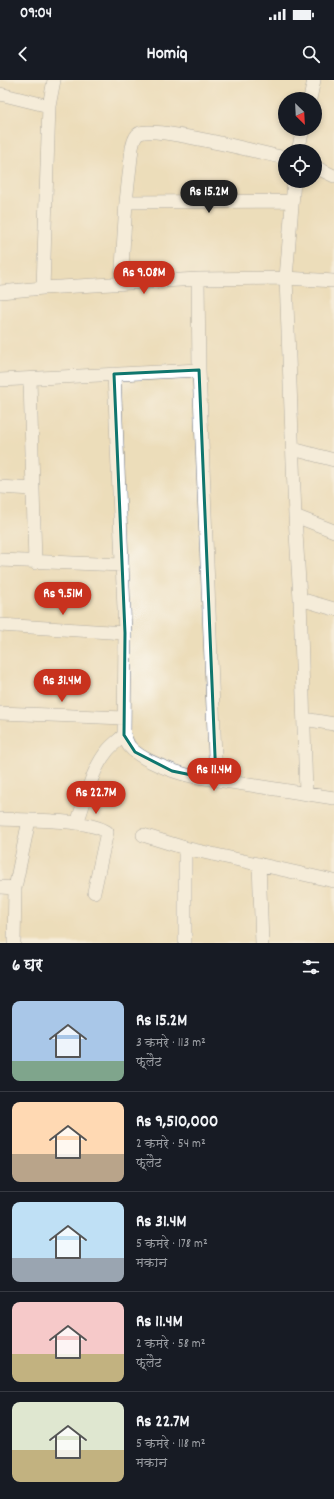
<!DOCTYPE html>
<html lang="hi">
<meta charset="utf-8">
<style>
body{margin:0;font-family:Dekko,"Playpen Sans Deva",sans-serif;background:#20242c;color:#f1f3f6;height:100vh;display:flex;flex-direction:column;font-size:15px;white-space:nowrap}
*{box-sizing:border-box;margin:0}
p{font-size:13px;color:#9ea1a6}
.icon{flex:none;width:22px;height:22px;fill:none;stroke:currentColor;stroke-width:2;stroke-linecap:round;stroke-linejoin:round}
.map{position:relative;height:863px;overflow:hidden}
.panel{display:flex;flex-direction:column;background:#171b24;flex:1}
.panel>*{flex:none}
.needle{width:26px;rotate:156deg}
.fabs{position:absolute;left:278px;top:12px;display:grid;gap:8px}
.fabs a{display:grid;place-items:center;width:44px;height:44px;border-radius:50%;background:#171b24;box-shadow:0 2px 6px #0003;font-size:20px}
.price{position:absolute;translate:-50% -34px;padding:0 9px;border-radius:14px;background:#c8321e;color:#fff;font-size:13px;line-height:26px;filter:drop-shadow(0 1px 2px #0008)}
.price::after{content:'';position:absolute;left:50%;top:24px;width:12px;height:9px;margin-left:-6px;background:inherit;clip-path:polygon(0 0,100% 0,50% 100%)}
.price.active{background:#222;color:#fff}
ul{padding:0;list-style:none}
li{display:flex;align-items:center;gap:12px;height:100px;padding:0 12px}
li+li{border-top:1px solid #363941}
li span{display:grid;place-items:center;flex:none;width:112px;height:80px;border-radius:8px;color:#555}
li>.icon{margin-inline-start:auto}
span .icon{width:48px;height:48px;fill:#fffc;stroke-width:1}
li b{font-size:17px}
h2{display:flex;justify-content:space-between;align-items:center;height:48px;padding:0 12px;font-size:17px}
.status{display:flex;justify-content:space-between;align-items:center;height:28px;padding:0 20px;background:#171b24;direction:ltr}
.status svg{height:11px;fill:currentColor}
header{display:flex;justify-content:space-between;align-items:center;height:52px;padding:0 12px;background:#171b24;font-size:18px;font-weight:700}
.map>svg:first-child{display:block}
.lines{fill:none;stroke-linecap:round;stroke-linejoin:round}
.street-casing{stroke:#646c7e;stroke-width:14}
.street{stroke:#fff;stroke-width:13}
.marked{fill:none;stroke:#0f766e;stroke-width:3;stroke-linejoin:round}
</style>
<div class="status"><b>09:04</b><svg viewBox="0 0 49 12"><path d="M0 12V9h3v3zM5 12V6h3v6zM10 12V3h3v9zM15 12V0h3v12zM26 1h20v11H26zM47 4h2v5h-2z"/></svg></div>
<header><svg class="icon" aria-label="back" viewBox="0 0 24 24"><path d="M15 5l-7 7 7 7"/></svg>Homiq<svg class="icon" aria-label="search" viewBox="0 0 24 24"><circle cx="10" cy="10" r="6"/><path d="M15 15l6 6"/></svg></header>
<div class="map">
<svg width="334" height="863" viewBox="0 0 334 863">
<rect width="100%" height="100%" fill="#fff"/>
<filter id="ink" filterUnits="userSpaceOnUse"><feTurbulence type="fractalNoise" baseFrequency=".025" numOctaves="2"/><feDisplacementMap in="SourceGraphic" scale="8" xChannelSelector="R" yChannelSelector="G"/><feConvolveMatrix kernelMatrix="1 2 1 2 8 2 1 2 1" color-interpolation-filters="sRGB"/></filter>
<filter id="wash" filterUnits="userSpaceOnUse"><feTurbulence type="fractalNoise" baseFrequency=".012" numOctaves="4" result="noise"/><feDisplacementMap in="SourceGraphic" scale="16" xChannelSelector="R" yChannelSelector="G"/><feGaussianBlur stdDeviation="0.9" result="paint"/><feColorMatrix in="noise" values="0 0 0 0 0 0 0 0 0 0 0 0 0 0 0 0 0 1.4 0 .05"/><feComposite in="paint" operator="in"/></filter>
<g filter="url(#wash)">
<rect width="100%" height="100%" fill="#ecddba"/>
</g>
<g filter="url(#ink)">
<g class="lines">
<!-- street casing -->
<g class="street-casing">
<path id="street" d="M0,14L49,26
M310,19L314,0
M298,71L303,49
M315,87L334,96
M294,101L286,198L295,436L300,519L306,714
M126,122L292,121
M198,199L199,290L216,700
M121,204L126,122L132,68C133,63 135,55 140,53C156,46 262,73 285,78
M43,208L49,26L54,0
M0,212L43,208L198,199L286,198L334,201
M114,294L125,553L124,655C126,659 127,663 129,666C140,680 174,692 191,696L334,718
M30,299L35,483
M0,300L199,290
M293,369L334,380
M0,407L33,409
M295,436L334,451
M0,480L122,485
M300,519L334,529
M0,545L125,553
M0,633L124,638
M304,639L334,644
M0,739C24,740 89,739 107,752L94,812
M77,743C86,719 91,690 108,670C112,665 119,660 124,655
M143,755L185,768L334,801
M185,768V863
M259,784L262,863
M0,807L15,808
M14,863L15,808L29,740"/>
</g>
<!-- street -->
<use href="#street" class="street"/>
</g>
</g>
<!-- marked area -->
<path d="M0 0H334V863H0ZM199,290L216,700L172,691L135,672L124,655L125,553L114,294Z" fill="#ecddba" fill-opacity=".55" fill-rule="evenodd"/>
<path class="marked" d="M199,290L216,700L172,691L135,672L124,655L125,553L114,294Z"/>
</svg>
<div class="fabs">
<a><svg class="needle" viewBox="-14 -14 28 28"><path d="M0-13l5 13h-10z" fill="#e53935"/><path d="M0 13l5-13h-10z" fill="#9ea1a6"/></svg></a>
<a><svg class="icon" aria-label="locate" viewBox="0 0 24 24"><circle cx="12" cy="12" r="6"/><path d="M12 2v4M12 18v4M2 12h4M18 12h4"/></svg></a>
</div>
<b class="price active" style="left:209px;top:134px">Rs 15.2M</b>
<b class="price" style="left:144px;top:215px">Rs 9.08M</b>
<b class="price" style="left:63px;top:536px">Rs 9.51M</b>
<b class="price" style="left:62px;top:623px">Rs 31.4M</b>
<b class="price" style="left:214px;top:712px">Rs 11.4M</b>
<b class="price" style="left:96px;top:735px">Rs 22.7M</b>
</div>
<section class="panel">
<h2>6 घर<svg class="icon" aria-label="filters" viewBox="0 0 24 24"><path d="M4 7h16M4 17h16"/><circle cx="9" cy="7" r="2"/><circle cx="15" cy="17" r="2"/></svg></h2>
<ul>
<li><span style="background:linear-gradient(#a9c7e8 75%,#7fa58c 0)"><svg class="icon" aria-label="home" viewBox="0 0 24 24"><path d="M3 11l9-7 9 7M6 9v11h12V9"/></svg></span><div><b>Rs 15.2M</b><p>3 कमरे · 113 m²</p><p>फ़्लैट</p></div></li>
<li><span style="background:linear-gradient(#ffd9b3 65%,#b9a48a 0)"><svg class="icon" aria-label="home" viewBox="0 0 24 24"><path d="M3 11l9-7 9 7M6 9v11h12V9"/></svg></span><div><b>Rs 9,510,000</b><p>2 कमरे · 54 m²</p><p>फ़्लैट</p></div></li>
<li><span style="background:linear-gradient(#bfe0f5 70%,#9aa5b1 0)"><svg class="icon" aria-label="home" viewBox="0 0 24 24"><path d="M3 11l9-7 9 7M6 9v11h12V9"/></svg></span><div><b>Rs 31.4M</b><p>5 कमरे · 178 m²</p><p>मकान</p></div></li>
<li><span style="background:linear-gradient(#f6c9c9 65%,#c2b280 0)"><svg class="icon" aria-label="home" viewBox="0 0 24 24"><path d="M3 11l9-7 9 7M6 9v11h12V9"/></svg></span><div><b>Rs 11.4M</b><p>2 कमरे · 58 m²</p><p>फ़्लैट</p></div></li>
<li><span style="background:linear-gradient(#dfe7d0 60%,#c2b280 0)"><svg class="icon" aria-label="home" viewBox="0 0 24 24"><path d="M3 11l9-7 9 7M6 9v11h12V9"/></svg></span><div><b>Rs 22.7M</b><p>5 कमरे · 118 m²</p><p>मकान</p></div></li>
</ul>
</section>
